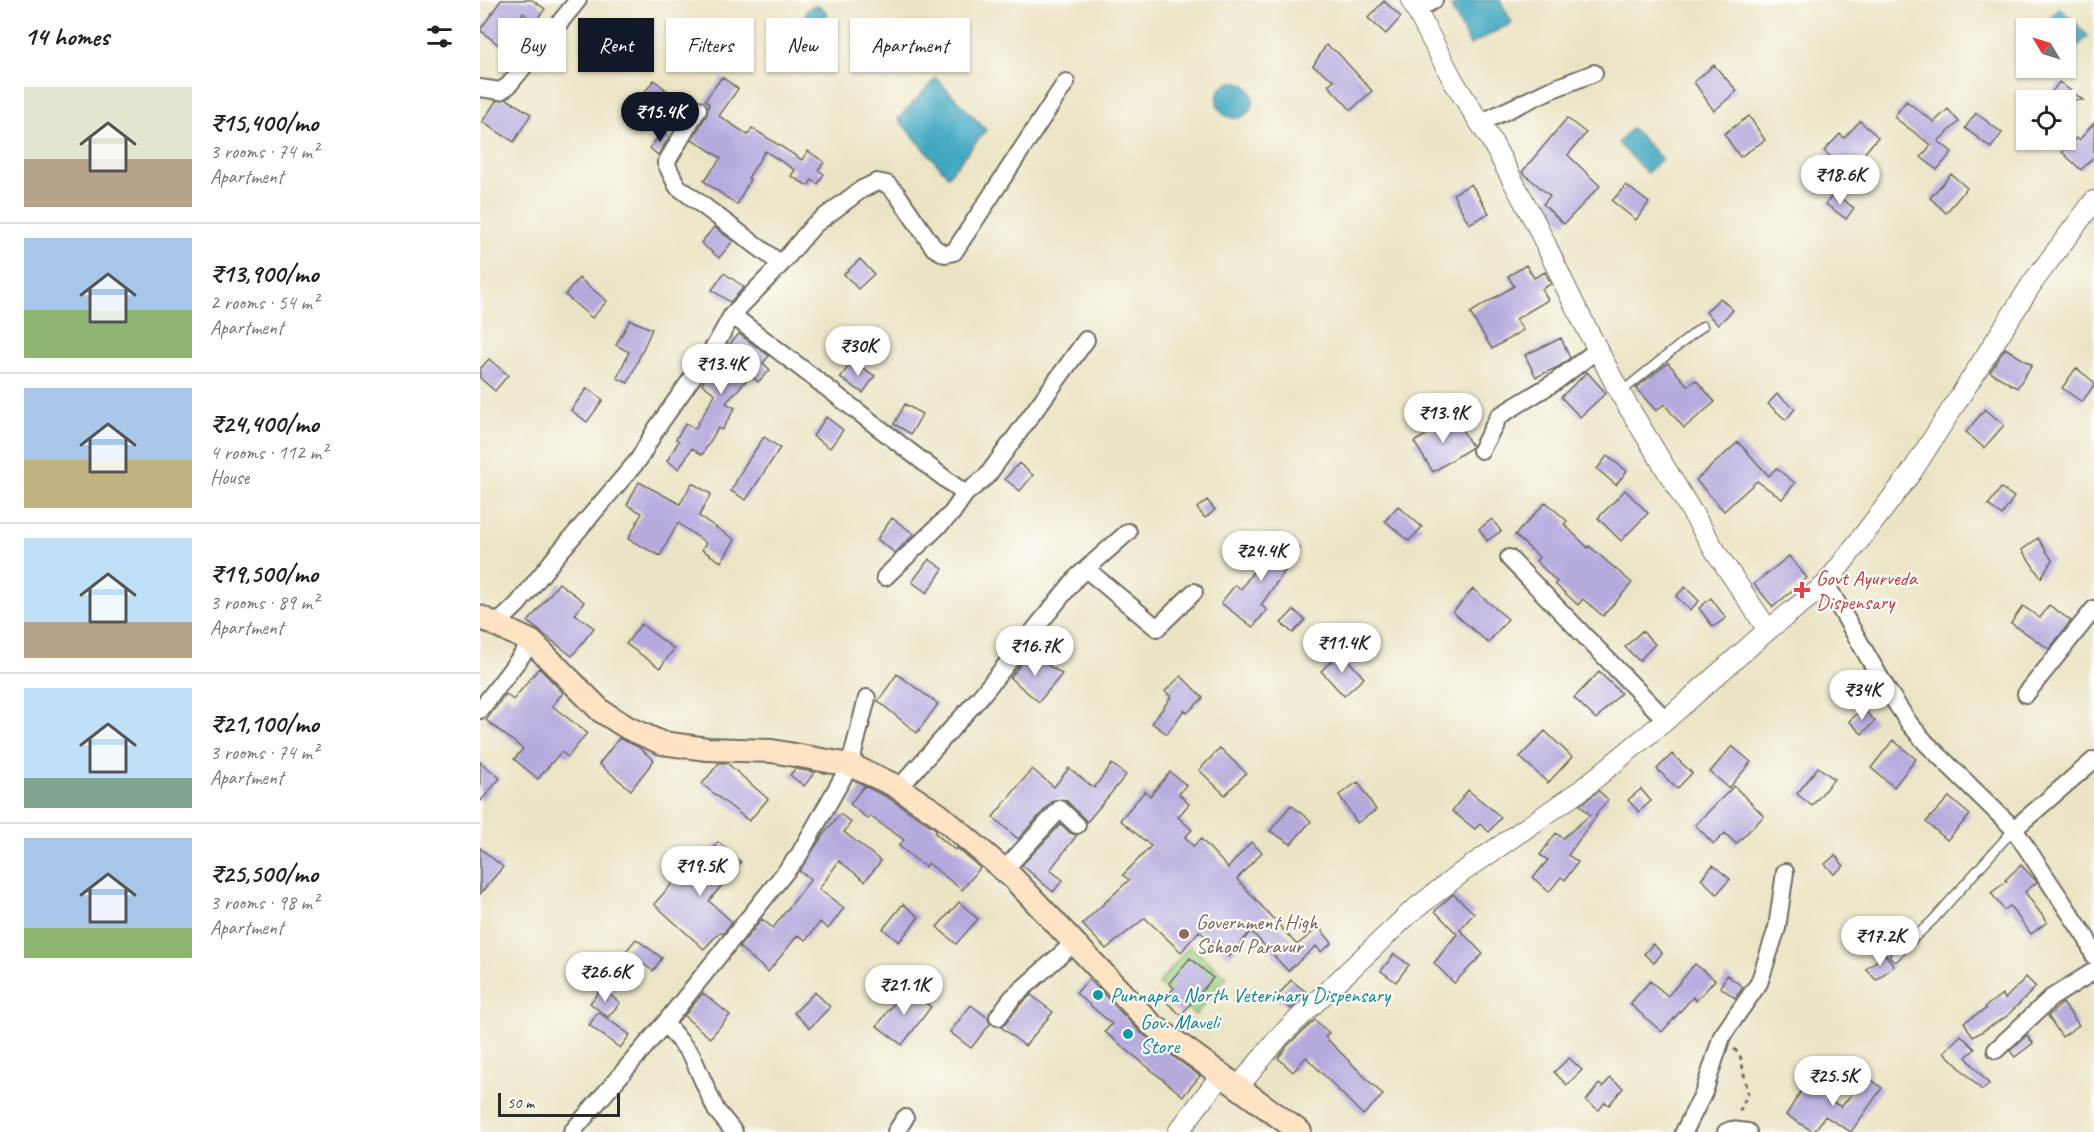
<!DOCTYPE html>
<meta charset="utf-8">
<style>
body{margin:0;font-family:Caveat,sans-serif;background:#f6f6f6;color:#202124;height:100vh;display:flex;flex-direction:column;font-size:22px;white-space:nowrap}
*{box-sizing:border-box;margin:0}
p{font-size:20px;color:#757577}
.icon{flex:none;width:33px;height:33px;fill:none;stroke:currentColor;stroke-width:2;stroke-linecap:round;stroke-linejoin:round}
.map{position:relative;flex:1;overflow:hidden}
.details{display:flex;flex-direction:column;background:#fff;width:480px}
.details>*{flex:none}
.banner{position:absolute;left:18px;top:18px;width:570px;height:54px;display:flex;gap:12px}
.needle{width:39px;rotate:308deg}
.tools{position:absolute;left:1536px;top:18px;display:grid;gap:12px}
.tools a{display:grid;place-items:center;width:60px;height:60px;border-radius:0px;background:#fff;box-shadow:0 2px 4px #0004;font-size:30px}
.scale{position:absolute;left:18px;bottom:15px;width:122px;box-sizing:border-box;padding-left:6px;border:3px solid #2b2b2b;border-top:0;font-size:16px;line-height:21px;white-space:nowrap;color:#2b2b2b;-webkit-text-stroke:4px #fdfcf7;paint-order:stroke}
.price{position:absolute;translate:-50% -51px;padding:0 14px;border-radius:21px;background:#fff;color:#222;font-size:20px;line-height:39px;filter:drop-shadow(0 2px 3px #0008)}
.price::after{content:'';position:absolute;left:50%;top:36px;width:18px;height:14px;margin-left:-9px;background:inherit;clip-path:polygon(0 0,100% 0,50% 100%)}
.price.selected{background:#111827;color:#fff}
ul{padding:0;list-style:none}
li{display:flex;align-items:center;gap:18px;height:150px;padding:0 24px}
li+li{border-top:2px solid #e0e0e0}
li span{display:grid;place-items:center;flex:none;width:168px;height:120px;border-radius:0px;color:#555}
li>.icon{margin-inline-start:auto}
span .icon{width:72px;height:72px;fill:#fffc;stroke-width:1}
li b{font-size:26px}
h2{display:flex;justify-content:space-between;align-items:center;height:72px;padding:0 24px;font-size:26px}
.tag{padding:0 21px;border-radius:0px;background:#fff;box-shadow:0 2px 4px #0004;font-size:21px;line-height:54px}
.tag.selected{background:#111827;color:#fff}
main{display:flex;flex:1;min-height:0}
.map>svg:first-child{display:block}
.green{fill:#9cd181;stroke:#647e56;stroke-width:1.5}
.water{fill:#41a7c1;stroke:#366976;stroke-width:1.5}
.building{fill:#b5a9de}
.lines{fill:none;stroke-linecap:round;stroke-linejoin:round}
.service-casing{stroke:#6e6c61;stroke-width:11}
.minor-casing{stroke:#6e6c61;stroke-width:20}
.tertiary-casing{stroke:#6e6c61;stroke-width:22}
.secondary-casing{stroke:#6e6c61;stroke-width:26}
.path{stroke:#6e6c61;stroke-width:3;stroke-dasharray:4.5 4.5;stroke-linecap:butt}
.service{stroke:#fff;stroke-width:8}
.minor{stroke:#fff;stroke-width:16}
.tertiary{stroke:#fff;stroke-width:20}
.secondary{stroke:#fee4c5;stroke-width:22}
.health-dot{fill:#e0444e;stroke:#fdfcf7;stroke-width:2}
.education-dot{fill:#8d6e63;stroke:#fdfcf7;stroke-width:2}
.culture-dot{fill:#0f9aa8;stroke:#fdfcf7;stroke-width:2}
.labels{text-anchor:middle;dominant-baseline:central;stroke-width:4.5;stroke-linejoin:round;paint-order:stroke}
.health-label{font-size:21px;fill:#be3a42;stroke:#fdfcf7;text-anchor:start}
.education-label{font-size:21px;fill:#785e54;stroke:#fdfcf7;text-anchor:start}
.culture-label{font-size:21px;fill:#0d838f;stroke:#fdfcf7;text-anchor:start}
</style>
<main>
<section class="details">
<h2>14 homes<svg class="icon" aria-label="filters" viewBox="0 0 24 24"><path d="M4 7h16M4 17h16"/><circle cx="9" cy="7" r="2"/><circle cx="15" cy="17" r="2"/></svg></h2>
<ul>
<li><span style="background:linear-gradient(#dfe7d0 60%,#b9a48a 0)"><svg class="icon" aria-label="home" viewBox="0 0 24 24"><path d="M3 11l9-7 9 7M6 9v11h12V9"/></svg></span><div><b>₹15,400/mo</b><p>3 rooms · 74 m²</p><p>Apartment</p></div></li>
<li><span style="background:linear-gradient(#a9c7e8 60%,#8fb573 0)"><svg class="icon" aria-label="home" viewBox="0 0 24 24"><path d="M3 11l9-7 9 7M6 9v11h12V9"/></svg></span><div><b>₹13,900/mo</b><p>2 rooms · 54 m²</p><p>Apartment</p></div></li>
<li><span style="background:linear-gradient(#a9c7e8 60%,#c2b280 0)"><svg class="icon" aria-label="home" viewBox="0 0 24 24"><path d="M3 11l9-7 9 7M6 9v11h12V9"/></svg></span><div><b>₹24,400/mo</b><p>4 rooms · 112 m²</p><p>House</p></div></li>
<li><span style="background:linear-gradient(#bfe0f5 70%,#b9a48a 0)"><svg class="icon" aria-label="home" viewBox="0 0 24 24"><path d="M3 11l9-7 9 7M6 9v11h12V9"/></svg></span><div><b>₹19,500/mo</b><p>3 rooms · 89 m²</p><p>Apartment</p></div></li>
<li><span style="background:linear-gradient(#bfe0f5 75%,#7fa58c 0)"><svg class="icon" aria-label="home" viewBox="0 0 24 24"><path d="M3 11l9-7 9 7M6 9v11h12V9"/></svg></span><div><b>₹21,100/mo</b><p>3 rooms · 74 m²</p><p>Apartment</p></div></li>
<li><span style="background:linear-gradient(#a9c7e8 75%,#8fb573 0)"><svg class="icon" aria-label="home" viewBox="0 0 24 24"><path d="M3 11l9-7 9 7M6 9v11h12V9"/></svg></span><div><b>₹25,500/mo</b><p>3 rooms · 98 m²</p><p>Apartment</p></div></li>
</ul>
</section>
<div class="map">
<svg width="1614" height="1132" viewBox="0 0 1614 1132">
<rect width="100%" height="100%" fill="#fdfcf7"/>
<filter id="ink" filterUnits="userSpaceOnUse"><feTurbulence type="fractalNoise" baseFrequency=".0167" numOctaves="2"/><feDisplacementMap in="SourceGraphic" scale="12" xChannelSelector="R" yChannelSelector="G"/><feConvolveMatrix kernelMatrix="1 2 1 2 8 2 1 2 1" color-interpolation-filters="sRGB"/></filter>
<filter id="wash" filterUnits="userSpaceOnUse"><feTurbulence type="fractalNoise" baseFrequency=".008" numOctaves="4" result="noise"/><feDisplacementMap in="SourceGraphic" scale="24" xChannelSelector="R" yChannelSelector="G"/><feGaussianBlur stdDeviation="1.35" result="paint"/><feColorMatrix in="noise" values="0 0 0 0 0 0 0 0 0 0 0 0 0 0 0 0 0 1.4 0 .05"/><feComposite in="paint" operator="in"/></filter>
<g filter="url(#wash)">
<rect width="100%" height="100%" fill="#ebe4c4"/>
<!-- green -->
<path class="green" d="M710,946L747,977L715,1015L678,984Z"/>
<!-- water -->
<path class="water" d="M984,0H1020L1032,23L990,45L971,7Z
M325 17a11 11 0 1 1 22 0a11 11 0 1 1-22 0Z
M1580,8L1608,36L1586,58V28H1560Z
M456,78L506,130L468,176L418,119Z
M737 100a18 18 0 1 1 36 0a18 18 0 1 1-36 0Z
M1152,128L1182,159L1167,173L1138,143Z"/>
<g id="blocks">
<!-- building -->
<path class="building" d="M21,0H52L65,9L55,22L43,13L20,46L0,30Z
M904,1L921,17L906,34L888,18Z
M846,45L858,53L892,91L871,110L848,85L854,80L833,66Z
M1234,65L1257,91L1234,111L1214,82Z
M242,77L258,89L239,116L268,135L272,128L322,160L328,151L344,162L338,170L344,174L338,184L332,180L328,186L311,176L315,170L285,151L268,178L270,179L257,205L224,181L241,158L212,139L227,114L229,103L225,100Z
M174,80L192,95L181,108L163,94Z
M1579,82L1603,100H1566Z
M27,99L51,114L34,142L2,122L16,101Z
M1426,101L1454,122L1468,109L1479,122L1458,141L1472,152L1457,170L1441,157L1451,145L1414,117Z
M1496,113L1522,133L1511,148L1485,128Z
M1269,116L1285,140L1260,157L1244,134Z
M1087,118L1106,133L1088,155L1120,186L1084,224L1063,204L1070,196L1042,172Z
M1380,121L1398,137L1383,155L1385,157L1370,174L1344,151L1360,134L1364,138Z
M1614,123V157L1601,170L1582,152L1596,138L1599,140Z
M182,132L189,138L178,155L170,148Z
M1471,174L1487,188L1466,213L1450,198Z
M991,184L1009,213L989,224L973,194Z
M1146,185L1169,203L1156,220L1132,201Z
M1354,193L1374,208L1366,219L1346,204Z
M234,227L253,241L239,258L221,243Z
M380,259L394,274L378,289L364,274Z
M1046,265L1054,278L1065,272L1071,284L1062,289L1068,300L1036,319L1043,330L1012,349L990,313L1034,286L1028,276Z
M244,273L264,287L250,302L232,290Z
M99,278L127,301L112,318L85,295Z
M1240,298L1253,310L1238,325L1226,312Z
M150,320L172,329L148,383L137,378L149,352L136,345Z
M259,334L289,356L283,363L290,370L278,382L271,375L246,403L255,408L242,430L238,428L222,455L212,448L199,469L187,461L199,441L196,439L206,423L215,429L235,394L222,384L246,348Z
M1081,338L1090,358L1078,367L1056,377L1045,355Z
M1525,348L1552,365L1537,388L1510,372Z
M9,359L28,375L15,391L0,378V369Z
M372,361L395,376L383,393L360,378Z
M1188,363L1208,386L1216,380L1235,402L1204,428L1184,404L1176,411L1156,388Z
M1596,368L1614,382V385L1602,402L1582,388Z
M1107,372L1126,393L1100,417L1081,397Z
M107,388L123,400L107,422L91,410Z
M1297,394L1315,409L1306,420L1288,404Z
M425,404L442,414L431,434L414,424Z
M1505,409L1524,425L1504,448L1486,432Z
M346,417L363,430L350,448L333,436Z
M974,417L992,446L991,448L953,472L934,442Z
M284,437L300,448L266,500L251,491L265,465Z
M1258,442L1289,476L1296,468L1315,483L1302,499L1277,481L1244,511L1216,480Z
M1127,456L1147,471L1136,485L1117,469Z
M539,463L553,475L540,491L525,479Z
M159,482L200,504L212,483L231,494L219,516L255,540L241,562L222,550L226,543L198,523L180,556L148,539L162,513L147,505Z
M1521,488L1534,497L1522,515L1508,505Z
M1145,490L1168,513L1141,541L1118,518Z
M727,500L735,510L725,518L717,508Z
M1066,502L1087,521L1084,524L1108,548L1109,546L1152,583L1123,616L1103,599L1098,605L1075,584L1077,582L1056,561L1059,557L1035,535Z
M918,506L942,527L929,541L905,521Z
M412,518L434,534L415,553L397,539Z
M1012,519L1021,531L1007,541L999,529Z
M799,535L820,549L781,605L787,610L773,627L741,603L755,585L761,589Z
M1558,538L1572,560L1561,578L1542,550Z
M1309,556L1327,578L1293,607L1274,584Z
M449,559L463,569L447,593L432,582Z
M79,583L104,602L95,614L114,628L92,656L48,622Z
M1205,587L1219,601L1210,610L1196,596Z
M993,589L1028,619L1008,643L973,612Z
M1231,598L1246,618L1233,627L1219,608Z
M1569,605L1591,621L1569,649L1531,623L1543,606L1560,618Z
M814,610L825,620L813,633L801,623Z
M161,624L194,649L180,668L146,644Z
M1162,631L1175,644L1159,661L1145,647Z
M861,652L884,678L864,696L841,671Z
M549,653L582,674L559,702L530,678Z
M59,668L83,693L72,706L107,733L88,757L81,752L58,779L34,759L43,749L6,720L26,694L33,700Z
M1119,672L1141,693L1116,719L1094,698Z
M417,674L458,704L437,733L398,701Z
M701,676L723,698L707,713L704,710L687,734L672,723L691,697L685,691Z
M1383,709L1395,721L1382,734L1369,721Z
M1065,731L1092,757L1068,783L1040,757Z
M139,738L158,747L174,760L151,790L119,764Z
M1413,740L1436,759L1414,787L1391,768Z
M1252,746L1271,762L1249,788L1230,772Z
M740,748L766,773L745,795L719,770Z
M1192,754L1212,773L1197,789L1177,769Z
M0,762L20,778L0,802Z
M239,763H247L288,799L269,821L222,784Z
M632,764L646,775L607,822L587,801L582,799L572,802L538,839L513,817L552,769L574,787L589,768L614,788Z
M1338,767L1354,779L1332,806L1317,794Z
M315,769L335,772L324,786L310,775Z
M690,772L706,785L699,794L709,804L698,817L712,830L705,837L713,846L721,839L748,868L771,842L782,852L757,879L817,945L839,927L852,943L841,952L836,946L808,971L771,931L749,957L719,931L701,952L665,918L626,949L602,924L649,880L643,875L671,846L640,820L665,791L670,796Z
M878,782L896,810L877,823L859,795Z
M384,786L407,797L450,825L457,830L455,833L475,850L477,848L500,868L482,890L448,863L445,867L419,846L424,840L390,816L388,819L370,804Z
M1254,786L1284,816L1256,844L1245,833L1234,844L1215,825Z
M1161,789L1171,801L1159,812L1148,800Z
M988,790L1021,817L1009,832L1000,824L995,829L972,811Z
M1119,791L1128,800L1116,814L1117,815L1088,855L1098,862L1085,880L1081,877L1069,892L1053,878L1068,860L1060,855L1076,833L1083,838L1110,815L1100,805Z
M1469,797L1490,815L1467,840L1446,822Z
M811,805L831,821L811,844L790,831Z
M360,814L371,822L364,832L401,861L385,881L359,861L339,889L364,908L348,929L340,922L326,940L318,935L288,972L259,947L282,919L293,928L331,879L319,871L343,835Z
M581,824L590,833L597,835L570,870L583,880L573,892L542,865Z
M238,842L261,862L229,901L252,922L243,934L240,932L224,949L174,904L200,875L207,880Z
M0,848L23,867L0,894Z
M1355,855L1364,866L1354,874L1345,864Z
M1233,865L1250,879L1237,894L1221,879Z
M1541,865L1557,882L1545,892L1567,922L1551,934L1530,906L1524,910L1511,893L1527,881L1525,880Z
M973,894L994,913L980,930L1003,954L974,983L954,963L977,934L955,911Z
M479,902L498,919L476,944L457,927Z
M423,904L439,917L419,942L403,929Z
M1401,922L1411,932L1398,945L1388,935Z
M156,939L182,958L173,971L146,951Z
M1173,944L1182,953L1174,963L1164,954Z
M914,954L929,965L916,982L901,971Z
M1405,954L1414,966L1396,980L1386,969Z
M710,958L733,978L701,1015L684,1000L694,988L689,983Z
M1215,964L1235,980L1216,1001L1213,997L1182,1032L1150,1004L1170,981L1188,996Z
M1247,975L1263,987L1255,998L1240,987Z
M1546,977L1556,987L1526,1017L1493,1037L1484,1022L1506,1009L1505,1007L1522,994L1525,999Z
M609,979L661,1033L720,1076L703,1096L625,1032L632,1024L596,993Z
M811,980L826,992L811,1009L797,997Z
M122,988L140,1003L128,1017L110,1003Z
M425,988L451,1007L422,1045L397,1026Z
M335,992L350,1007L330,1028L314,1013Z
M223,993L250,1015L230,1038L204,1016Z
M551,995L573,1012L545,1046L521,1027L526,1023L540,1005Z
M1583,1003L1599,1025L1582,1037L1568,1016Z
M491,1005L508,1018L510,1024L491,1048L470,1032Z
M118,1012L150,1035L140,1048L109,1025Z
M835,1020L849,1033L845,1037L903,1095L883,1115L826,1057L813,1072L798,1058L809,1044Z
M1481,1035L1495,1049L1486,1057L1509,1084L1502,1090L1464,1052Z
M1547,1035L1553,1043L1535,1057L1530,1051Z
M1089,1058L1102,1070L1087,1085L1074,1072Z
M1387,1076L1402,1088L1371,1132L1345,1116L1334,1132L1306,1115L1325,1085L1361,1107Z
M1130,1078L1143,1088L1129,1105L1125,1102L1119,1110L1106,1101L1119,1084L1123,1087Z"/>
</g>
</g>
<g filter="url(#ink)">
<use href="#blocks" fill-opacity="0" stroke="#6e6c61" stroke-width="1.5"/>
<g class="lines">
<!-- service casing -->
<g class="service-casing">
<path id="service" d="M1140,393L1223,326
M1415,956L1453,920L1534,829"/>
</g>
<!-- minor casing -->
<g class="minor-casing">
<path id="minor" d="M936,11L954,0
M0,88L20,91L28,86L98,0
M218,109L186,163L197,186L301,264
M1000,123L1070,90L1114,73
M252,315L485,494
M1001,450L1019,416L1075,382L1117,350
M1029,558L1186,720
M606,569L677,628L714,592
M405,577L472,513L485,494L507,476L606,340
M1346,584L1406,688L1429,723L1446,743L1534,829L1607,939L1614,956
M17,624L38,604L77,555L159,459L176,429L236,344L252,315L301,264L334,225L382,189L397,182L407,184L417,194L454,248L465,254L474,252L586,82
M1546,694L1614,609
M0,710L52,642
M419,788L500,697L597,577L648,532
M1534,829L1614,760
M524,870L580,809L597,825
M518,1017L532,998L595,942
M185,1023L212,1056L236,1110L254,1132
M1516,1050L1571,998L1614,971
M92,1132L185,1023L319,855L370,765L387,698
M416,1132L425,1118
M1204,1132L1224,1092L1242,1036L1279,983L1297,928L1305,872
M1246,1132L1251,1130L1268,1132"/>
</g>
<!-- tertiary casing -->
<g class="tertiary-casing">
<path id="tertiary" d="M931,0L974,82L1011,140L1056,224L1091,298L1140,393L1236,552L1288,630
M759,1086L800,1036L931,912L981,873L1101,790L1186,720L1288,630L1346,584L1431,473L1553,282L1614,201
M698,1132L742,1074"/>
</g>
<!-- secondary casing -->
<g class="secondary-casing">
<path id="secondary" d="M0,617L52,642L121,711L148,728L182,743L227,749L292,751L370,765L414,785L458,814L532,877L671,1024L820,1132"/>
</g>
<!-- path -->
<path class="path" d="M1254,1049L1260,1055L1268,1093L1258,1115"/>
<!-- service -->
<use href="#service" class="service"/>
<!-- minor -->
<use href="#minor" class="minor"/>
<!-- tertiary -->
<use href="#tertiary" class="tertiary"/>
<!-- secondary -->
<use href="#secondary" class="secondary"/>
</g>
</g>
<!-- markers -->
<path class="health-dot" d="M1319 581h6v6h6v6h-6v6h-6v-6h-6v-6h6z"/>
<circle class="education-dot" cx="704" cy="934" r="6"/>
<g class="culture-dot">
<circle cx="618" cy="995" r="6"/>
<circle cx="648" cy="1034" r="6"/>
</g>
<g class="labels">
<!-- health labels -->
<g class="health-label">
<text x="1336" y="578">Govt Ayurveda<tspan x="1336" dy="24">Dispensary</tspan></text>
</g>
<!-- education labels -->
<g class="education-label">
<text x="716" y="922">Government High<tspan x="716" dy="24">School Paravur</tspan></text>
</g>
<!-- culture labels -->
<g class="culture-label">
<text x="630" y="995">Punnapra North Veterinary Dispensary</text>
<text x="660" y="1022">Gov. Maveli<tspan x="660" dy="24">Store</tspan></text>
</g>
</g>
</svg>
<div class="tools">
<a><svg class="needle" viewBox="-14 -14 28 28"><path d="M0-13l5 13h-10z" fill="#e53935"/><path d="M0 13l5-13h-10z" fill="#757577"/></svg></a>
<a><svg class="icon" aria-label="locate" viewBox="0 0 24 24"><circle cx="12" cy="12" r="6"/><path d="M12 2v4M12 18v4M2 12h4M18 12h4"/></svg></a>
</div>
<div class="scale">50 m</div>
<b class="price selected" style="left:180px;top:143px">₹15.4K</b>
<b class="price" style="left:1360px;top:206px">₹18.6K</b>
<b class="price" style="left:378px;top:377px">₹30K</b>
<b class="price" style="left:241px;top:395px">₹13.4K</b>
<b class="price" style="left:963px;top:444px">₹13.9K</b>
<b class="price" style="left:781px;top:582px">₹24.4K</b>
<b class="price" style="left:862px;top:674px">₹11.4K</b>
<b class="price" style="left:555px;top:677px">₹16.7K</b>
<b class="price" style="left:1382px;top:721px">₹34K</b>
<b class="price" style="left:220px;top:897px">₹19.5K</b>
<b class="price" style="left:1400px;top:967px">₹17.2K</b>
<b class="price" style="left:125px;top:1003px">₹26.6K</b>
<b class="price" style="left:424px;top:1016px">₹21.1K</b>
<b class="price" style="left:1353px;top:1107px">₹25.5K</b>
<div class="banner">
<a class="tag">Buy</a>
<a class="tag selected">Rent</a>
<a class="tag">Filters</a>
<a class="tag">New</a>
<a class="tag">Apartment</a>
</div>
</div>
</main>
